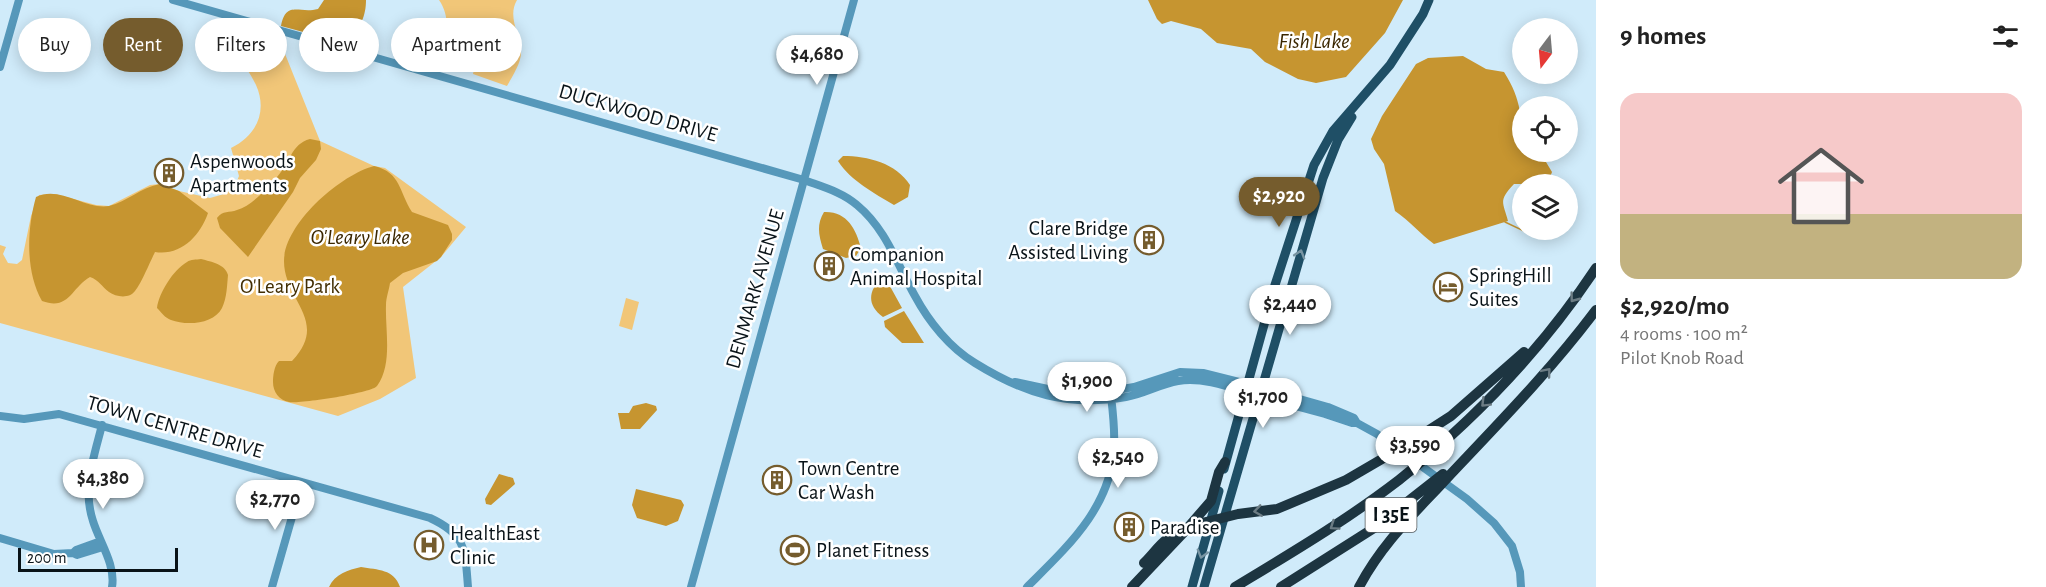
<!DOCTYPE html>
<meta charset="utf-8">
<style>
body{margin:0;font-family:"Alegreya Sans",sans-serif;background:#f2f2f2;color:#222;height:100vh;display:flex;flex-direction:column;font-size:22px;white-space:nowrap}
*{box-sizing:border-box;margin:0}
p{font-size:20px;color:#767676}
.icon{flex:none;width:33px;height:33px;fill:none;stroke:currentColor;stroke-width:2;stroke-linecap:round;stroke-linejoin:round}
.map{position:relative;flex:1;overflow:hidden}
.drawer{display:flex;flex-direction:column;background:#fff;width:450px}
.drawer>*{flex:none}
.hud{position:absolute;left:18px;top:18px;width:570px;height:54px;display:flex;gap:12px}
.needle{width:39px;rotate:196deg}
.controls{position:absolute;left:1512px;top:18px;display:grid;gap:12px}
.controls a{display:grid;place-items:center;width:66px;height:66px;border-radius:50%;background:#fff;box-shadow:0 3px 15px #0003;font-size:30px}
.scale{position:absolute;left:18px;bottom:15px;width:160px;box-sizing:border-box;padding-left:6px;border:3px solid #091318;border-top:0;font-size:16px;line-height:21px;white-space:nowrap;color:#091318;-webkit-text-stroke:4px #fff;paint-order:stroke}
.price{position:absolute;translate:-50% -51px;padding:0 14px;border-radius:21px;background:#fff;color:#222;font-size:20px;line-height:39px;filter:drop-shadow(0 2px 3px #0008)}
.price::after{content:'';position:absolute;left:50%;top:36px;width:18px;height:14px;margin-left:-9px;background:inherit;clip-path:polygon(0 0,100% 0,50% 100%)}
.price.current{background:#755c2d;color:#fff}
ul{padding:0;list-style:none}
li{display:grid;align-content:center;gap:12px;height:318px;padding:0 24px}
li+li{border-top:2px solid #e0e0e0}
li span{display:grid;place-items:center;height:186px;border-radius:18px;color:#555}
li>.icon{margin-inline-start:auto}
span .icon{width:108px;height:108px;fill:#fffc;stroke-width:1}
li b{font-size:26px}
h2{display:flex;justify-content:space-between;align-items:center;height:72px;padding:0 24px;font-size:26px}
.tag{padding:0 21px;border-radius:27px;background:#fff;box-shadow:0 3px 15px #0003;font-size:21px;line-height:54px}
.tag.current{background:#755c2d;color:#fff}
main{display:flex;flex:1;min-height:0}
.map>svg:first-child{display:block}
.green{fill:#f1c678}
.water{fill:#c69530}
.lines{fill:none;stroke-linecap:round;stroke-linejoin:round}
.stream{stroke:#c69530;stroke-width:1.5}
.minor{stroke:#5698ba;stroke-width:8}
.major{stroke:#1f4f66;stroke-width:9}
.highway{stroke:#1d3541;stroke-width:10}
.oneway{stroke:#7995a3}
.oneway2{stroke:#6c7c84}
.labels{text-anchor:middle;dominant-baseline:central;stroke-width:5;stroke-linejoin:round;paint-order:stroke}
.shield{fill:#fff;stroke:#535a5d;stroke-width:1.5}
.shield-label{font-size:20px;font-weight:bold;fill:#091318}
.street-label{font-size:21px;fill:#091318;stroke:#fff}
.poi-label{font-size:21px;fill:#091318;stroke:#fff;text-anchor:start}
.park-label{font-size:21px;fill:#422e03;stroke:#fff}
.water-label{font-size:22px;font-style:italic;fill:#3b2700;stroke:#fff}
</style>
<main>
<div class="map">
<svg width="1596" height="587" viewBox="0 0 1596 587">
<rect width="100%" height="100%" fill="#d0ebfa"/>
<!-- green -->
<path class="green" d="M439,0H517C507,17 520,34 521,51C522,62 512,77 507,86L473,74L475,65L473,56L445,43C448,27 448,13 439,0Z
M240,19L275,29L320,141L374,166L385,168L466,227L441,257L403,287L416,378L380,399L338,416L0,323V245L6,247L3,254L8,263L17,264L22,260L31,216L39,195L55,194L96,205L109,206L150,185L160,184L179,191L210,198L224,194L234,188L239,176L231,148C256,136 268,112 256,85C250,72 240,61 237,47C235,37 237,28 240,19Z
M626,298L639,302L632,330L619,326Z"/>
<!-- water -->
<path class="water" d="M324,0H366C366,15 361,30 346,36H318L281,26C286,0 299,14 318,9Z
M1148,0H1403L1385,33L1346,77L1316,83L1298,79L1265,62L1251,49L1217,43L1201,29L1171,21L1162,24L1157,19Z
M1463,56L1486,69L1504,72C1522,100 1522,120 1522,152H1540L1552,172L1549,180L1541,184H1514C1498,201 1503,202 1508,221L1434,244C1420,234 1410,221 1395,211L1384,164L1374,149L1371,139L1382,116L1416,64L1428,58Z
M310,139L320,141L321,149L316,160L300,178L293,192L248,257L220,228L217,218C223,210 229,213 237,210C252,206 268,187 277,177C290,163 291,144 310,139Z
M843,156C868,156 896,163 910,185L908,197L894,205C874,193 851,181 838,161Z
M374,166C401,172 399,192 412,212L448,225L452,234V240L441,257L437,261L403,273L390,283C389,290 386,298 386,305C385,330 393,364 377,386C372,393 299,404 289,402C279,400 273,392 273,382C273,376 274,366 279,361H292C330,321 284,301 284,261C284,224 340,175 374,166Z
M160,184L179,191L208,213C200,236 181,256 155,252C150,262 141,284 135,291C129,299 116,297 109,292C102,287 99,280 90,277C71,288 69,311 42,301C25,271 27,228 36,197C60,185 85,210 109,206C127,202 141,187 160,184Z
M824,212C847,211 856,229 861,248L856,256L846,258L823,249C819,236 816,225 824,212Z
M201,259C212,262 225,264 228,275C227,285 227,298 222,308C214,324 187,326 171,320C165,318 161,312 157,308C159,293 173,270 187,262C191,259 196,260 201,259Z
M881,278L886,279L902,308L883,317C867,305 868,292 881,278Z
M904,311L924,343H902L885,327L884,321Z
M646,403L656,406L657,410L640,429H621L618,413H629L633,406Z
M499,474L513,478L515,484L491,505L486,504L485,499Z
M636,489L681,500L684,505L678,521L666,526L637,518L632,505Z
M361,567C378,570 394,569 400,587H329C335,574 348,570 361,567Z"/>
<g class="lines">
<!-- stream -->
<path class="stream" d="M1505,222L1528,233"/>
<!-- minor -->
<path class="minor" d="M173,0L804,180C823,187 842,192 857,205C886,229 897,264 915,296C929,322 950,348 975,363C1025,394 1067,407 1126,397C1144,394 1160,384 1178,381C1199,377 1224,385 1245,392
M0,67L19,0
M1015,382L1057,391L1085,392L1111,391L1134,387L1180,372L1203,373L1247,384
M1261,388L1328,407L1354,418L1357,423L1377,434L1467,499L1494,523L1512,546L1520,572L1521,587
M1258,396L1325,414L1352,423H1357
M0,416L24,419L59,414L430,518C467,535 465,551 468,587
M102,425C94,457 82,488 93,521C99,541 116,565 112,587
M0,538L54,554L73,553L77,555L103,547
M73,553L76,550L101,541
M272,587L302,482
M691,587L854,0
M1027,587C1067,547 1112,507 1114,446C1115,429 1113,413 1111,396"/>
<!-- major -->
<path class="major" d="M1224,469L1275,285L1314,165L1333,131L1390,65L1423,14L1429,0
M1192,587L1219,491
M1204,587L1323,178L1338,140L1352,117"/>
<!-- highway -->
<path class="highway" d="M1185,531L1202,523L1238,514L1277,509L1346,480L1406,445L1451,416L1524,352
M1144,563C1155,553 1166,533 1182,534
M1132,587L1185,531L1211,501L1219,472L1225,462
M1235,587C1291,553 1347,520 1399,480C1474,420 1543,348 1596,268
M1281,587L1374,528L1443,474
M1359,587C1383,542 1414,514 1448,477C1499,423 1551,370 1596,310"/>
</g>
<!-- one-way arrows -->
<defs><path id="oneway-chevron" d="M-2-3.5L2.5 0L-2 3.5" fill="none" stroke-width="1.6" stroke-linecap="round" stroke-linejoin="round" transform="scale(1.5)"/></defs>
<g class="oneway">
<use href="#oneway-chevron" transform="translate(1300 254) rotate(-73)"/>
<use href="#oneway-chevron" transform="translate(1202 554) rotate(106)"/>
</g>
<g class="oneway2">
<use href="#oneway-chevron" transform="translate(1574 298) rotate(127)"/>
<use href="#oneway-chevron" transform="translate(1547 372) rotate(-50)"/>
<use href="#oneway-chevron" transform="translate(1485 403) rotate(135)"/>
<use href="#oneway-chevron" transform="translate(1258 511) rotate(172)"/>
<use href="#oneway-chevron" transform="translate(1334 526) rotate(146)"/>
</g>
<!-- icons -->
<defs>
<g id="building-ring" transform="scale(1.5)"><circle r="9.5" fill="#fff" stroke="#755c2d" stroke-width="1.5"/><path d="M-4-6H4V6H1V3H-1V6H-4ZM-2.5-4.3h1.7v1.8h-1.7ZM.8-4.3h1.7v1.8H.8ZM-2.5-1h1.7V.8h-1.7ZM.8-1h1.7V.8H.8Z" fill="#755c2d"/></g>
<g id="hotel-ring" transform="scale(1.5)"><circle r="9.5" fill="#fff" stroke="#755c2d" stroke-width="1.5"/><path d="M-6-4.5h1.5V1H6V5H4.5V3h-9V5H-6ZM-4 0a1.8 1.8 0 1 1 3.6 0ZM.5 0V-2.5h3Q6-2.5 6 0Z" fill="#755c2d"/></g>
<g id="hospital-ring" transform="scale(1.5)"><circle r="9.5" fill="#fff" stroke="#755c2d" stroke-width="1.5"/><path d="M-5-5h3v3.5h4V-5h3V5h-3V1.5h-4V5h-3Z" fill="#755c2d"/></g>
<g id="stadium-ring" transform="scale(1.5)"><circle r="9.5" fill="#fff" stroke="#755c2d" stroke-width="1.5"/><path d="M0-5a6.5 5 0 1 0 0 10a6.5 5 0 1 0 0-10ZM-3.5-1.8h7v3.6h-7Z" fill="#755c2d"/></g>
</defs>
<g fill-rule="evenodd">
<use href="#building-ring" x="169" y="173"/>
<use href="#building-ring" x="1149" y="240"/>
<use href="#building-ring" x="829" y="266"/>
<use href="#hotel-ring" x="1448" y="287"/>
<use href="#building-ring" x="777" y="480"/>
<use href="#building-ring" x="1129" y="527"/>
<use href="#hospital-ring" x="429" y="545"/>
<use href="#stadium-ring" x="795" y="550"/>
</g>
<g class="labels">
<!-- shield labels -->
<rect class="shield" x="1365.5" y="498" width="51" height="34" rx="4.5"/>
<g class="shield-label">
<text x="1391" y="515">I 35E</text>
</g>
<!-- street labels -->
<g class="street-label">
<text transform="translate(638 113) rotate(16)">DUCKWOOD DRIVE</text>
<text transform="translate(755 289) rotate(-74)">DENMARK AVENUE</text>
<text transform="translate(175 427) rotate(16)">TOWN CENTRE DRIVE</text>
</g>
<!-- poi labels -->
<g class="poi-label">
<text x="190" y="161">Aspenwoods<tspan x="190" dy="24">Apartments</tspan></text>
<text x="1128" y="228" text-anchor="end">Clare Bridge<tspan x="1128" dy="24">Assisted Living</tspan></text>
<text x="850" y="254">Companion<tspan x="850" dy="24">Animal Hospital</tspan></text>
<text x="1469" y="275">SpringHill<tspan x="1469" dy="24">Suites</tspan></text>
<text x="798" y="468">Town Centre<tspan x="798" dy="24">Car Wash</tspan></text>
<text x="1150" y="527">Paradise</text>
<text x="450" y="533">HealthEast<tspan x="450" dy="24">Clinic</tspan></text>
<text x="816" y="550">Planet Fitness</text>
</g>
<!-- park labels -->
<g class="park-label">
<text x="290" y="286">O'Leary Park</text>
</g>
<!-- water labels -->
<g class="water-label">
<text x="1314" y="41">Fish Lake</text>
<text x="360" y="237">O'Leary Lake</text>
</g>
</g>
</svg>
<div class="controls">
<a><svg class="needle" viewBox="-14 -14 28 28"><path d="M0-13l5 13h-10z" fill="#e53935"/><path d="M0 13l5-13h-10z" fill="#767676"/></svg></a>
<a><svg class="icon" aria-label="locate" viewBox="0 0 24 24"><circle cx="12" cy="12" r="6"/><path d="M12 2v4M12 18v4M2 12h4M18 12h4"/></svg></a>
<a><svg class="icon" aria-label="layers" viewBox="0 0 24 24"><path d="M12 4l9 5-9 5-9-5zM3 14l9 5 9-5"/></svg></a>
</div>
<div class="scale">200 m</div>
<b class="price" style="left:817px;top:86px">$4,680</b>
<b class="price current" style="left:1279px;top:228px">$2,920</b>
<b class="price" style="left:1290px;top:336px">$2,440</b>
<b class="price" style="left:1087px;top:413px">$1,900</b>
<b class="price" style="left:1263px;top:429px">$1,700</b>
<b class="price" style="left:1415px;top:477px">$3,590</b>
<b class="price" style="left:1118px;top:489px">$2,540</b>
<b class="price" style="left:103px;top:510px">$4,380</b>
<b class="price" style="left:275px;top:531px">$2,770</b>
<div class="hud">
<a class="tag">Buy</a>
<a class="tag current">Rent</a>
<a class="tag">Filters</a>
<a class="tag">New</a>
<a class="tag">Apartment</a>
</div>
</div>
<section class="drawer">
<h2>9 homes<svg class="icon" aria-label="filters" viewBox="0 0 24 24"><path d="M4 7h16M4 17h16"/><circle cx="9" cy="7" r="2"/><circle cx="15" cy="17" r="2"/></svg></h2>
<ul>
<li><span style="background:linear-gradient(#f6c9c9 65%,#c2b280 0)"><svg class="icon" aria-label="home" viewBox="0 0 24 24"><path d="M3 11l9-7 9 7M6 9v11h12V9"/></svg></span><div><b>$2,920/mo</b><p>4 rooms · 100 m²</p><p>Pilot Knob Road</p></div></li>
</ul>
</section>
</main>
